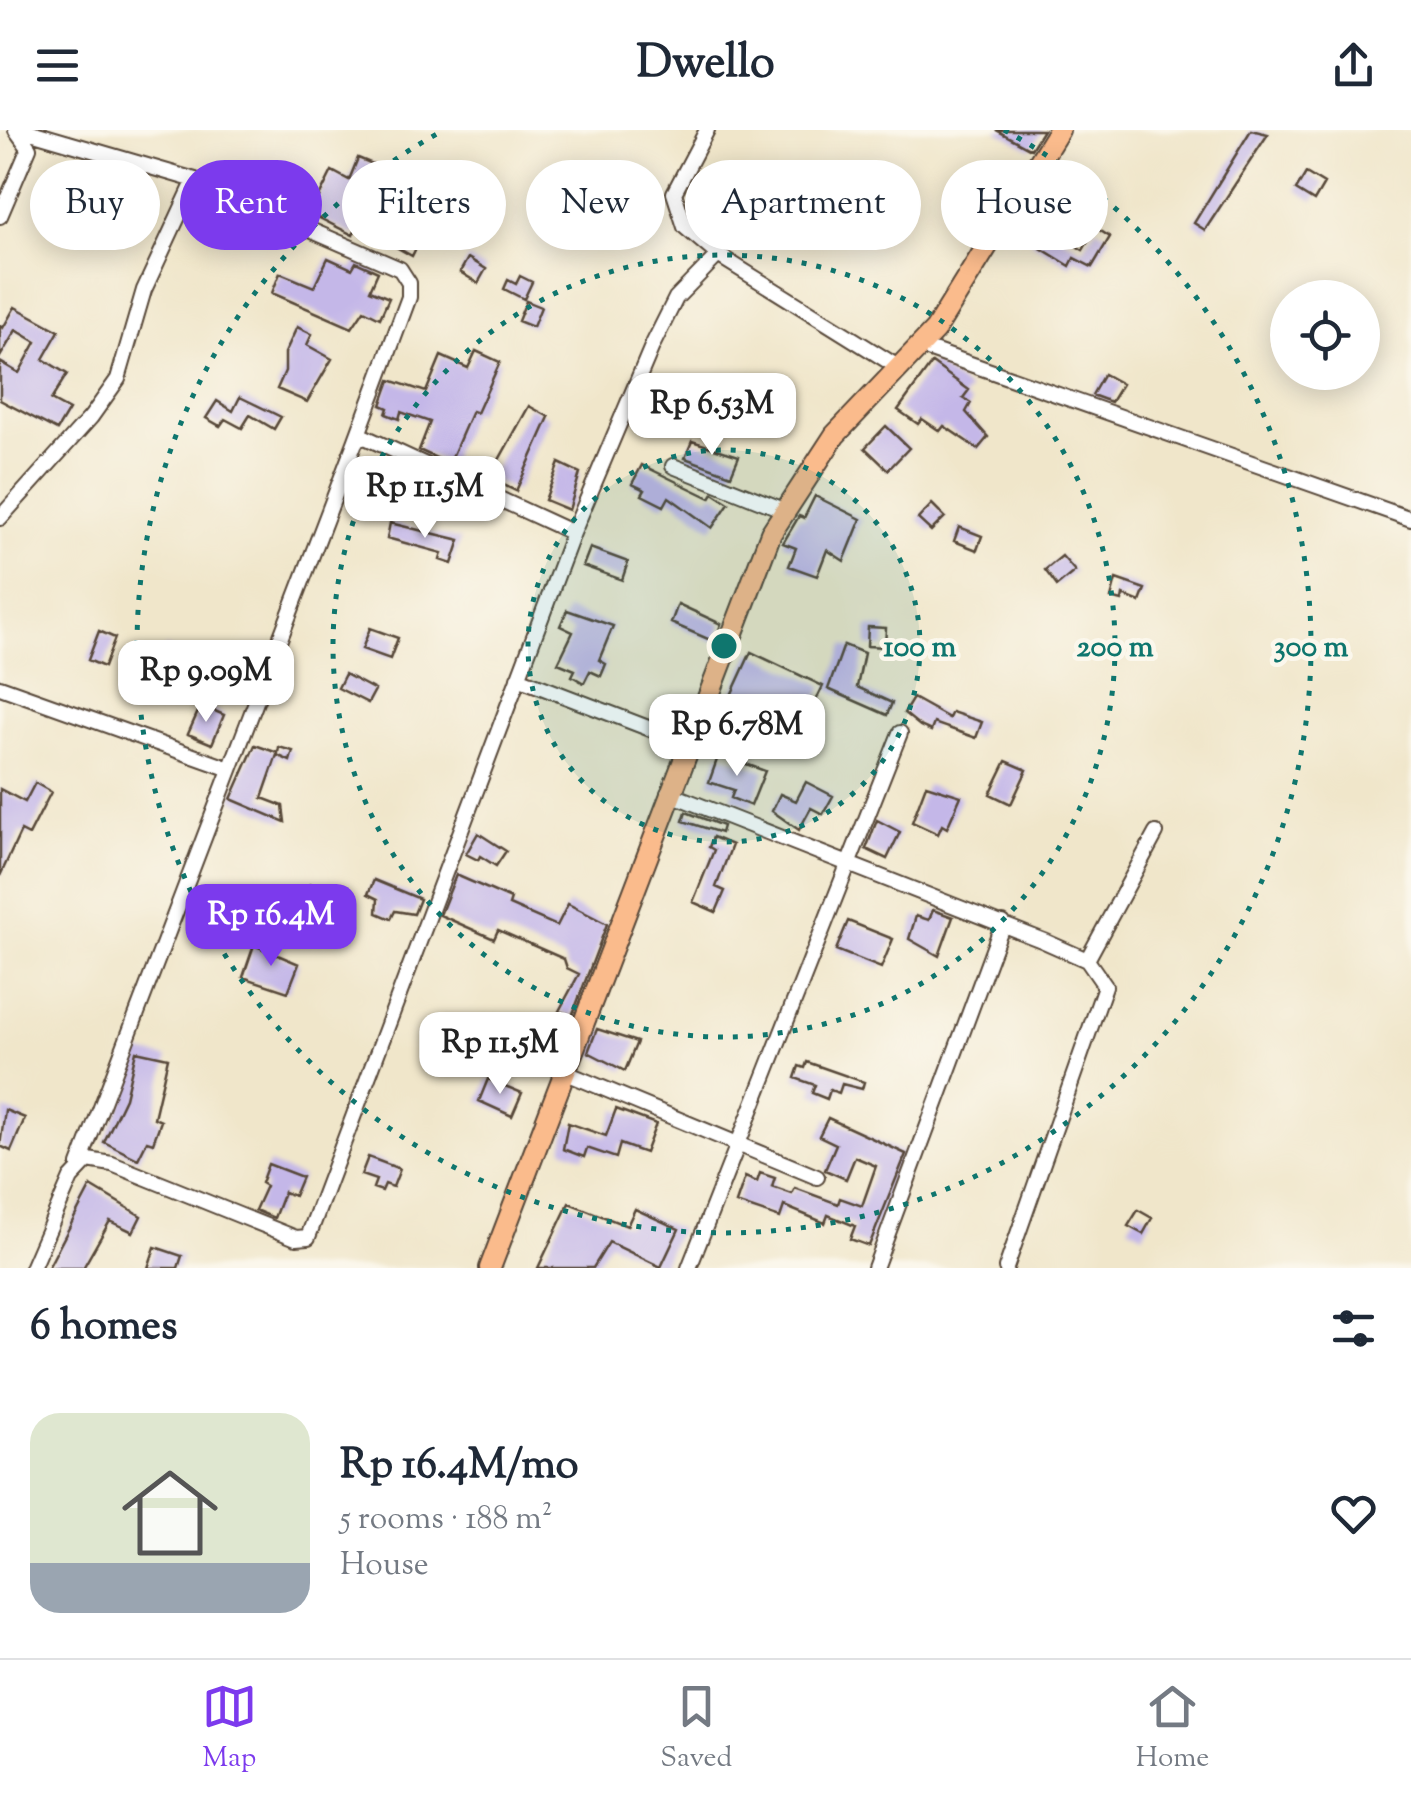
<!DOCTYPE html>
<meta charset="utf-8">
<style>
body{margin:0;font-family:"Sorts Mill Goudy",serif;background:#f6f6f7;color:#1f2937;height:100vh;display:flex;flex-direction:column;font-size:38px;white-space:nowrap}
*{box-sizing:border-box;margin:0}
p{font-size:32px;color:#747a83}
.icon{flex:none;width:55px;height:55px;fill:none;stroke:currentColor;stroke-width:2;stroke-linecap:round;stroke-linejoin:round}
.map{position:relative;height:1138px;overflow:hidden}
.panel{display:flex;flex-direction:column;background:#fff;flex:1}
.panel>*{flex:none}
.hud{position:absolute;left:30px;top:30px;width:1352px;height:90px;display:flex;gap:20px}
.fabs{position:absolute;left:1270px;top:150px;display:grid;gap:20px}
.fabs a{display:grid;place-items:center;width:110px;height:110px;border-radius:50%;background:#fff;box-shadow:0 5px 25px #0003;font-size:50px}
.price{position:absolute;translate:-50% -85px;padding:0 22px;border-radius:20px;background:#fff;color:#222;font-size:32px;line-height:65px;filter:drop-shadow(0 2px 5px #0008)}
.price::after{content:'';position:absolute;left:50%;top:60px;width:30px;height:22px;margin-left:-15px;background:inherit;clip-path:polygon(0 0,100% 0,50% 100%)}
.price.active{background:#7c3aed;color:#fff}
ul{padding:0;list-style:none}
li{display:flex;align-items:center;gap:30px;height:250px;padding:0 30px}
li span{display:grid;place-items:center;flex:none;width:280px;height:200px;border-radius:30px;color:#555}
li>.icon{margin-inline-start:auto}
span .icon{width:120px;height:120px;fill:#fffc;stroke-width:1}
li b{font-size:42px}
h2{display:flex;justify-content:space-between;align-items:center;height:120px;padding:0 30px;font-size:42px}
.pill{padding:0 35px;border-radius:45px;background:#fff;box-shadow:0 5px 25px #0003;font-size:35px;line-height:90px}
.pill.active{background:#7c3aed;color:#fff}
header{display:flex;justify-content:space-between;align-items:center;height:130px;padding:0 30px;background:#fff;font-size:45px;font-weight:700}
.dock{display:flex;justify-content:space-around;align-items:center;height:140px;border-top:2px solid #e0e1e3;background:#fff;font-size:28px;color:#747a83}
.dock a{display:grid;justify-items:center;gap:5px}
.dock .active{color:#7c3aed}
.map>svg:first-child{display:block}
.building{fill:#c4b7e8}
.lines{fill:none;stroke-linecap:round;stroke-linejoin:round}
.minor-casing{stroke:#564638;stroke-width:18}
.highway-casing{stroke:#564638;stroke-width:24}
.minor{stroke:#fff;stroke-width:14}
.highway{stroke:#fabb8c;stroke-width:20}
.ring{fill:none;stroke:#0f766e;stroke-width:5;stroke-dasharray:5 10}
.centre{fill:#0f766e;stroke:#fbf7ec;stroke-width:5}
.ring-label{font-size:30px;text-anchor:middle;font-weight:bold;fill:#0f766e;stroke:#fbf7ec;stroke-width:9;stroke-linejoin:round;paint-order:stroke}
</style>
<header><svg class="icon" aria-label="menu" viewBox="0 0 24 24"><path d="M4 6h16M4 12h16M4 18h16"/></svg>Dwello<svg class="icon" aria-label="share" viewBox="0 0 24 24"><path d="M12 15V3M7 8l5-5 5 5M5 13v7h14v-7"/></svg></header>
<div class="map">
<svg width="1411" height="1138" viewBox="0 0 1411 1138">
<rect width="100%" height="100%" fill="#fbf7ec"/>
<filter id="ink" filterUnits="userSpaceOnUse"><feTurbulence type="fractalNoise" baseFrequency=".01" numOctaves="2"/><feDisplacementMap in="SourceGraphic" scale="20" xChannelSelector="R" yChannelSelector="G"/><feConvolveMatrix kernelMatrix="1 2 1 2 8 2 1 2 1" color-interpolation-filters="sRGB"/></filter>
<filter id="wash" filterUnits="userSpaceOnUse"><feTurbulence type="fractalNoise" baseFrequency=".0048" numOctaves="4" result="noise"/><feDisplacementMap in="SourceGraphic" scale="40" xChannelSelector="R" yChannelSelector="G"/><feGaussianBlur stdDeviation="2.25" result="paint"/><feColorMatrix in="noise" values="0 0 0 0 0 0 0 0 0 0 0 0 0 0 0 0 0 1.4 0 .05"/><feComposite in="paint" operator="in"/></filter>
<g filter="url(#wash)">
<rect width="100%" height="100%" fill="#f0e6ca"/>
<g id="blocks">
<!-- building -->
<path class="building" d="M996,0H1043L1031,19Z
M1251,0L1268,4L1205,100L1194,93Z
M358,28L390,41L381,65L374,62L353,105L286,71L294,55L319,67L332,41L349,50Z
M1074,40L1095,53L1061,107L1083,120L1096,98L1110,107L1092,137L1074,128L1070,136L1031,112L1047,86L1029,75L1044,50L1061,60Z
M1306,43L1324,54L1314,71L1296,60Z
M414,81L430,90L412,126L396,117Z
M328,128L352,139L356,132L378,142L370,160L389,168L380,188L364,180L352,198L272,163L280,143L314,157Z
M468,128L486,139L478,153L460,142Z
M520,146L532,152L524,169L504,159L508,150L516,154Z
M526,171L541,177L533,197L518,191Z
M15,177L59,201L43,229L67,244L51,270L69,280L57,300L0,270V232L19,243L36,212L16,200L0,227V196L3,198Z
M297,197L312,204L307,215L332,229L307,272L277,259L285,241V223Z
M476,221L500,232L477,283L472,281L449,334L419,320L430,292L401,282L399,289L386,284L388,278L381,275L390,250L426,262L441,226L468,238Z
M932,233L969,260L963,268L971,273L966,282L988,307L978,319L944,296L940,301L922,289L918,294L898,280Z
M1104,244L1122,254L1111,272L1092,265Z
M240,267L281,287L274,299L250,285L242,298L225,289L220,296L206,288L217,271L233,281Z
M529,276L549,287L516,361L489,348Z
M886,296L909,318L888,340L865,318Z
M692,311L739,326L731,345L685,328Z
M559,333L580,343L569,380L545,370Z
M642,335L710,368L713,363L729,373L712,398L669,367L664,376L642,365L645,360L632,354Z
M405,351L441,372L432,390L397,365Z
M815,366L861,389L844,431L827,420L817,446L789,436L796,418L783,413L799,386L804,388Z
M932,374L945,387L931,401L918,389Z
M390,393L460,410L452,434L440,430L442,423L387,408Z
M959,397L982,406L977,420L954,411Z
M590,418L628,432L622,450L583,436Z
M1062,426L1075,441L1057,456L1045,440Z
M1116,449L1145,459L1140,472L1123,465L1122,471L1111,468Z
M678,474L721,494L715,512L671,493Z
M567,480L613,496L599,530L606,534L601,546L590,541L584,553L572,546L575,540L558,533L573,502L560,496Z
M868,497L886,498L885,517L867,516Z
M370,498L398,508L390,529L362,519Z
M99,501L115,508L104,537L88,530Z
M844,515L864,523L857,557L892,573L887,585L828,559Z
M166,517L211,537L198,567L153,547Z
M751,522L823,556L799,605L728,572Z
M345,544L375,560L368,573L338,558Z
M913,568L949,588L952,582L982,592L976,608L934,593L931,601L920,596L904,583Z
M201,575L224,585L212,614L188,604Z
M255,615L278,623L279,617L293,621L290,631L277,625L262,668L283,676L285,692L231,669Z
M719,624L765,641L751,676L731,668L734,660L709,652Z
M1006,631L1027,640L1011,674L990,664Z
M806,652L833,666L823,684L811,678L799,700L772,681L780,664L796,671Z
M35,653L51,662L29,705L21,701L0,746V659L25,672Z
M926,655L961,666L947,698L942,695L938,704L912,692Z
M686,682L723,696L721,703L683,691Z
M877,690L900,702L887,729L866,719Z
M478,703L506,721L496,736L480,726L478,730L466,724Z
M713,707L732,715L716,757L725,761L716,782L693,772L714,720L709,717Z
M456,745L511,769L509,775L557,796L568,774L607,794L572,886L559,881L579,844L567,838L564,829L498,800L494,809L440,785Z
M374,750L420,769L414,784L395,781L391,789L377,783L378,769L368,764Z
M310,754L328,759L324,776L306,771Z
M933,780L953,787L939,826L909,809L916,786L929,790Z
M848,791L893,809L881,838L836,820Z
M254,815L299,834L288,862L243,847Z
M597,899L637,912L625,941L588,922Z
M136,921L168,928L154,988L161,991L153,1013L147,1011L138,1029L104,1012L125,968Z
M807,932L864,952L862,959L842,954L839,963L830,960L827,969L812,963L815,955L795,948L799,936L805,938Z
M488,949L522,963L512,986L479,971Z
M616,979L656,994L645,1023L620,1014L616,1028L587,1018L584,1027L563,1019L568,993L606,1006Z
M5,980L25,988L11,1021L0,1016Z
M828,988L906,1024L869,1116L850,1109L855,1096L828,1085L825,1093L784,1076L780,1088L736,1073L745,1047L757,1052L760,1043L775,1048L772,1057L792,1064L795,1058L838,1074L840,1068L862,1076L876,1036L855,1027L846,1049L825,1040L836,1014L819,1006Z
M368,1027L400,1039L393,1057L385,1054L382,1061L373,1058L376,1050L361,1045Z
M268,1034L302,1047L294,1066L284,1062L274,1088L255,1080L266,1056L261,1053Z
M91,1056L141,1086L133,1102L110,1091L83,1138H48Z
M569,1073L627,1096L635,1079L679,1099L661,1137L609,1112L593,1138H538Z
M1138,1080L1152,1088L1143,1104L1128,1096Z
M155,1117L182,1126L178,1138H148Z"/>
</g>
</g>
<g filter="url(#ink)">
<use href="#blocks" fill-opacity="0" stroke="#564638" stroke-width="2.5"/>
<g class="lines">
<!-- minor casing -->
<g class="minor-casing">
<path id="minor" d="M24,0L195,50L400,139L409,153V167L356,310
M707,0L674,63L685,97L718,125L901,239
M0,86L29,18L16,0
M922,217L1411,389
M673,336L784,380
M0,388L91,287L118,249L144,160L195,50
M518,548L687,613
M0,557L230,639
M668,663L1044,811L1087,830L1105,856L1006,1138
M1087,830L1156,703
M564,942L817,1047
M79,1035L356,310L365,307L573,403
M32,1138L71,1048L88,1030L112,1034L296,1108L308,1107L573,403L653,214L676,168L718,125
M689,1138L900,603
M875,1138L1003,793"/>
</g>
<!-- highway casing -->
<g class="highway-casing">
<path id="highway" d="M490,1138L771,403L835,305L935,200L1059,0"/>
</g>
<!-- minor -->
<use href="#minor" class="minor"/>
<!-- highway -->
<use href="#highway" class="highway"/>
</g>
</g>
<!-- distance rings -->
<circle cx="724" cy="516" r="196" fill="#0f766e" fill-opacity=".12"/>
<g class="ring">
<circle cx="724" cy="516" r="196"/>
<circle cx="724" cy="516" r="391"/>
<path d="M1004 0A587 587 0 1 1 444 0"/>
</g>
<circle cx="724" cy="516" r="15" class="centre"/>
<g class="ring-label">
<text x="920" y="526">100 m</text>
<text x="1115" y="526">200 m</text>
<text x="1311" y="526">300 m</text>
</g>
</svg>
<div class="fabs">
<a><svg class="icon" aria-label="locate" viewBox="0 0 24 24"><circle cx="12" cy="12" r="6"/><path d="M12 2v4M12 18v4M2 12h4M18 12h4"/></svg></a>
</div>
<b class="price" style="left:712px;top:328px">Rp 6.53M</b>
<b class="price" style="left:425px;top:411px">Rp 11.5M</b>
<b class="price" style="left:206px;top:595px">Rp 9.09M</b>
<b class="price" style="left:737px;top:649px">Rp 6.78M</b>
<b class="price active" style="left:271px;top:839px">Rp 16.4M</b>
<b class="price" style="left:500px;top:967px">Rp 11.5M</b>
<div class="hud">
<a class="pill">Buy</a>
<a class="pill active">Rent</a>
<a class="pill">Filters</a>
<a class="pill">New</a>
<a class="pill">Apartment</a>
<a class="pill">House</a>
</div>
</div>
<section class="panel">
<h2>6 homes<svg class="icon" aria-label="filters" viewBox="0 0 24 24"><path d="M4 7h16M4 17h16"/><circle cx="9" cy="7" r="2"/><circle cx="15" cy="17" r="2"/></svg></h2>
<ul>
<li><span style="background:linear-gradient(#dfe7d0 75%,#9aa5b1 0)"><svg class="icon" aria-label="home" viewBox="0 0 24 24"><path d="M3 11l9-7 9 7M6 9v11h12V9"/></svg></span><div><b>Rp 16.4M/mo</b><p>5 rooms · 188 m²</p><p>House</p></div><svg class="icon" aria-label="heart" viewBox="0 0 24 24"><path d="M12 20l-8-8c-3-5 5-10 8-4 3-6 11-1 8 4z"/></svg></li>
</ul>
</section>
<nav class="dock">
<a class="active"><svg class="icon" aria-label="map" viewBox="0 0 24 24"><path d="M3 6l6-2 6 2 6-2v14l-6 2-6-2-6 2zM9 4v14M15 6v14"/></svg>Map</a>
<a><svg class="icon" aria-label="saved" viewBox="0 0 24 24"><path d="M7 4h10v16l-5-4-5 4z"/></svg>Saved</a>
<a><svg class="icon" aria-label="home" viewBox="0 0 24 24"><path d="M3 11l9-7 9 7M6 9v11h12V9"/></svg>Home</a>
</nav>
